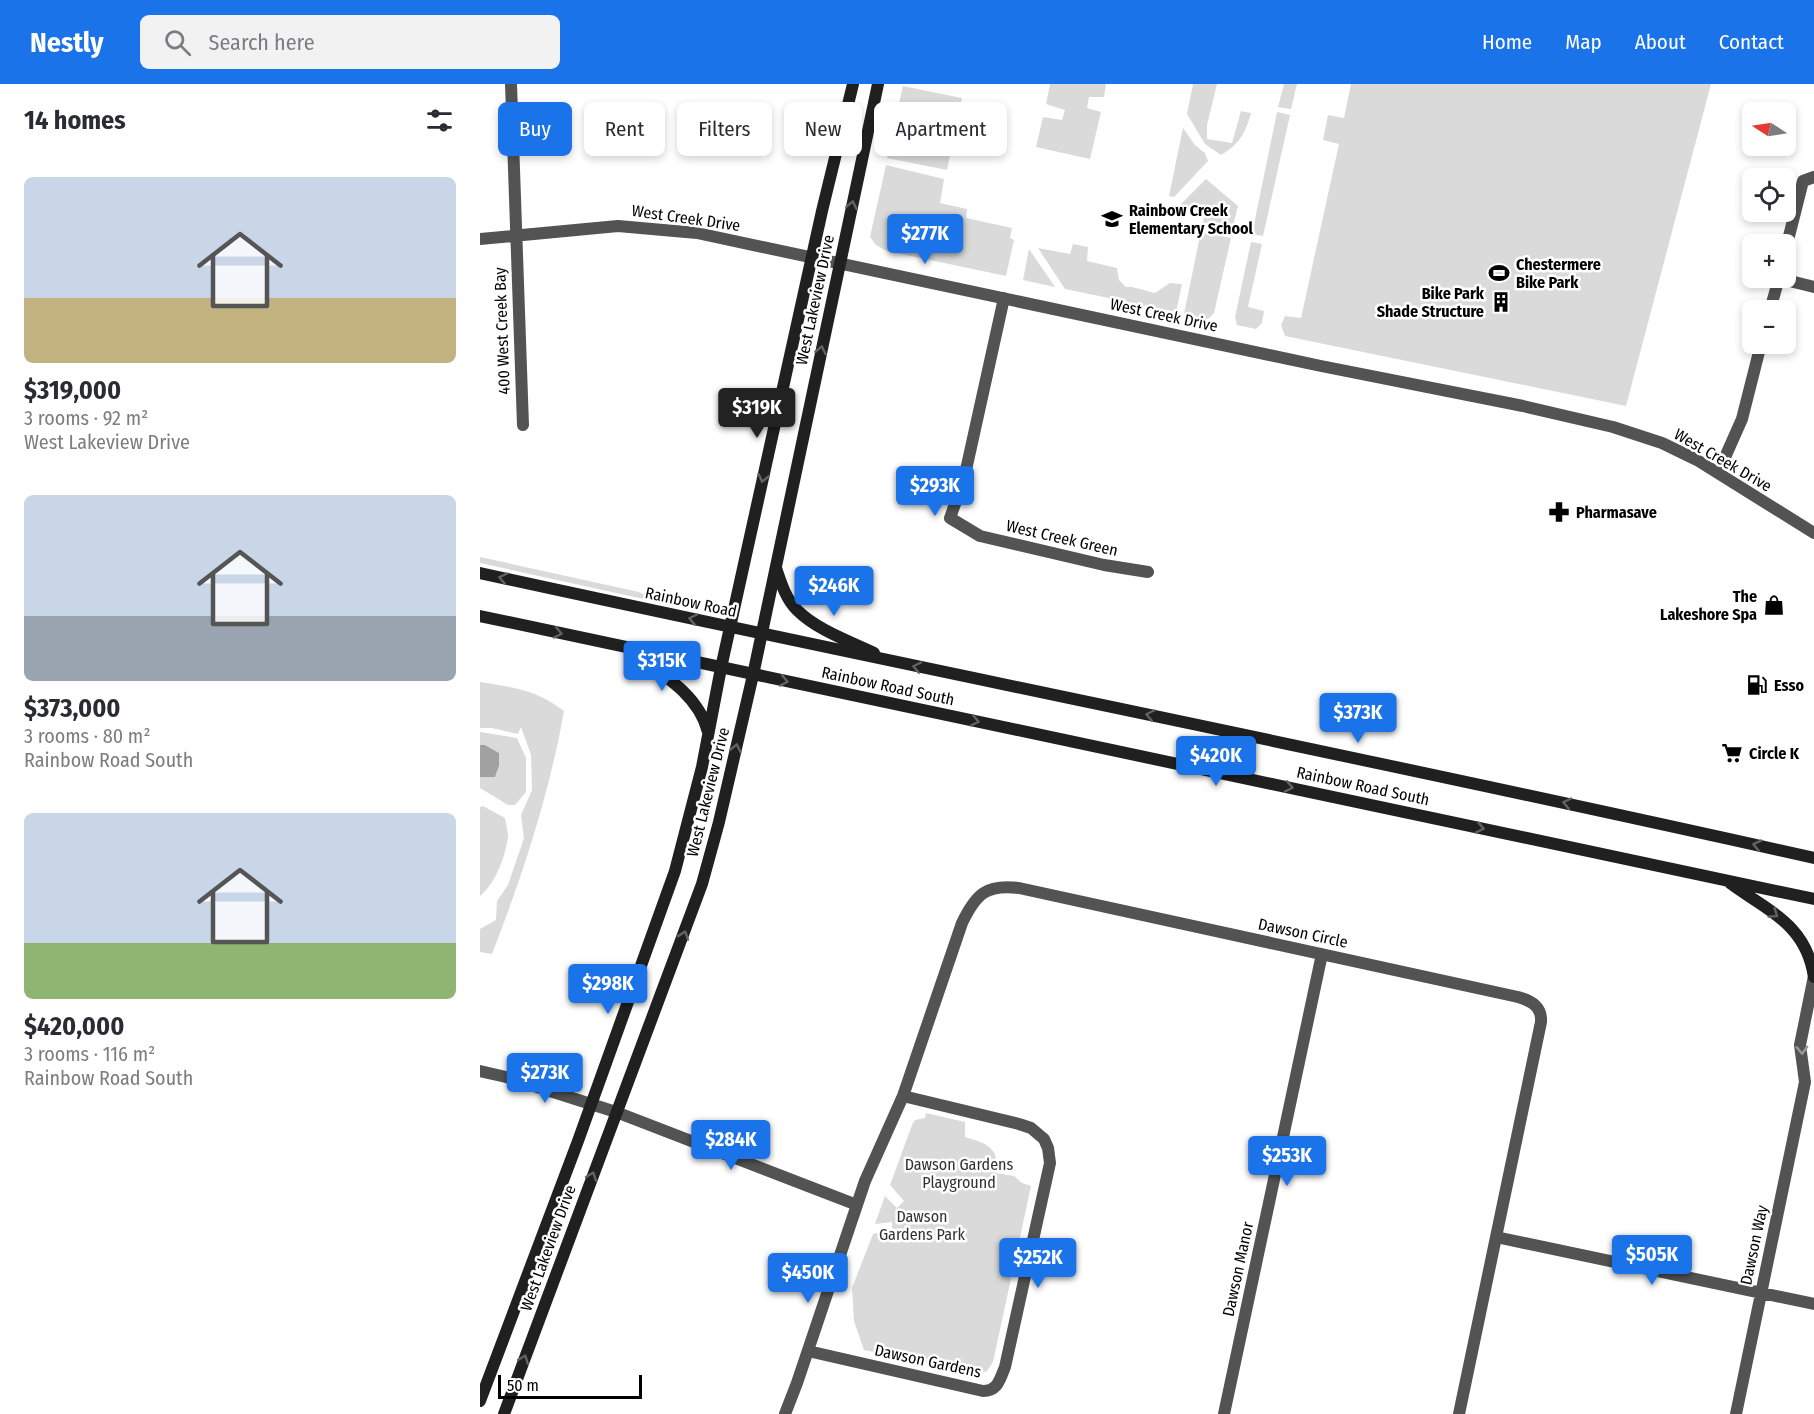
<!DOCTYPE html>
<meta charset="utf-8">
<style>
body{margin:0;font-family:"Fira Sans Condensed",sans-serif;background:#f2f2f3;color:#2b2b33;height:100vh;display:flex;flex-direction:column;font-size:22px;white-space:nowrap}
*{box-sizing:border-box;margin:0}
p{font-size:20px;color:#7c7c81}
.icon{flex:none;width:33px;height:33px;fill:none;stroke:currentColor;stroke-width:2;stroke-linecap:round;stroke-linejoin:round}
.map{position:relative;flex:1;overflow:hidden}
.sheet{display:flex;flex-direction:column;background:#fff;width:480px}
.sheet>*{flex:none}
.hud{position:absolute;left:18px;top:18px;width:570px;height:54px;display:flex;gap:12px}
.needle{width:39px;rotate:282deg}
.fabs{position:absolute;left:1262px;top:18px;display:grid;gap:12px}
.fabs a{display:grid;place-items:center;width:54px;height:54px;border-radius:9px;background:#fff;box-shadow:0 3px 9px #0003;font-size:30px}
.scale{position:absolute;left:18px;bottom:15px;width:144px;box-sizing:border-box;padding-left:6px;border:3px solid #000;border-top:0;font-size:16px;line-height:21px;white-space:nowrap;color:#000;-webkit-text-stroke:4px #fff;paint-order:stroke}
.price{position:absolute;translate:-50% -51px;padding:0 14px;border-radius:6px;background:#1a73e8;color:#fff;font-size:20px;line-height:39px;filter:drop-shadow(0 2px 3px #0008)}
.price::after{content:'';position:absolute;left:50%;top:36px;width:18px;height:14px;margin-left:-9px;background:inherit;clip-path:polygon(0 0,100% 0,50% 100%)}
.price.on{background:#222;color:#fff}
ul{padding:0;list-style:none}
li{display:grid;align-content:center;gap:12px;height:318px;padding:0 24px}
li span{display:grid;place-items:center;height:186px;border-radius:9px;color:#555}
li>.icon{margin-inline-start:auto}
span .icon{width:108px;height:108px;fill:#fffc;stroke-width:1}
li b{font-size:26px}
h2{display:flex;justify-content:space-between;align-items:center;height:72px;padding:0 24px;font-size:26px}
.pill{padding:0 21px;border-radius:9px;background:#fff;box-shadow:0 3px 9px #0003;font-size:21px;line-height:54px}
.pill.on{background:#1a73e8;color:#fff}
header{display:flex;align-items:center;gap:36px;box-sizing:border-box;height:84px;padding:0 30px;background:#1a73e8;color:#fff}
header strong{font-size:28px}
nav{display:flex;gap:33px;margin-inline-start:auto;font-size:21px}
.search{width:420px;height:54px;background:#f2f2f3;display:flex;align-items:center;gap:15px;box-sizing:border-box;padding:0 21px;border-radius:9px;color:#7c7c81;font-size:22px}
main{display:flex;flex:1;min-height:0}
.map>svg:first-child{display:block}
.green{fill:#dadada}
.water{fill:#a1a1a1}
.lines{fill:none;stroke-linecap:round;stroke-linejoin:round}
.street{stroke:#535353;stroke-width:12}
.secondary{stroke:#202020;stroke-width:12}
.oneway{stroke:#636363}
.oneway2{stroke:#989898}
.labels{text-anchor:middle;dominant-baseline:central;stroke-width:5;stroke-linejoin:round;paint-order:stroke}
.poi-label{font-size:16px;font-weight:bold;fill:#000;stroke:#fff;text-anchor:start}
.street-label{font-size:16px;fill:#000;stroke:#fff}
.park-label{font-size:16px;fill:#313131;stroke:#fff}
</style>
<header>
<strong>Nestly</strong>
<div class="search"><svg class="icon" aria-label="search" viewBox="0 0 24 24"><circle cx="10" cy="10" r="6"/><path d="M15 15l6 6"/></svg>Search here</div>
<nav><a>Home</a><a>Map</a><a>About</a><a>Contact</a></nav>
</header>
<main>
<section class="sheet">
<h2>14 homes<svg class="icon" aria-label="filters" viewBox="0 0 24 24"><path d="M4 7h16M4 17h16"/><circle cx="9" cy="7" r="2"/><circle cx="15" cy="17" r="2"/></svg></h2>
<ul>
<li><span style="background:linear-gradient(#c9d6e8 65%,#c2b280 0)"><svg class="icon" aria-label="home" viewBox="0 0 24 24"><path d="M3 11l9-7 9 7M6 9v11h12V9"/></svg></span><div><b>$319,000</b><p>3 rooms · 92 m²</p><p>West Lakeview Drive</p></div></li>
<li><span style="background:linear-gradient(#c9d6e8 65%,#9aa5b1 0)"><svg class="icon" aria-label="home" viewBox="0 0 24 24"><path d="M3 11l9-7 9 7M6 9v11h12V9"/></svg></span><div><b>$373,000</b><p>3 rooms · 80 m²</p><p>Rainbow Road South</p></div></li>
<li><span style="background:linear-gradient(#c9d6e8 70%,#8fb573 0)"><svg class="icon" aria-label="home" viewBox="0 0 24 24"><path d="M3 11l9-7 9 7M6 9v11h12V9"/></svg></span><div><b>$420,000</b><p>3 rooms · 116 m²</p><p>Rainbow Road South</p></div></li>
</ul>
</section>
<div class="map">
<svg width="1334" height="1330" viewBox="0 0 1334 1330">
<rect width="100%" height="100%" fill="#fff"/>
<!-- green -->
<path class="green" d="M570,0H626L624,13H609L607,24L621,28L610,75L556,63L563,33L582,36L585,26L566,20Z
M713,0H737L727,41V55L752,59L761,27L771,29C766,48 759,61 741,71L725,60L707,30Z
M804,0H817L811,25L798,23Z
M871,0H1231L1146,322L805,252L801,241L805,232L821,234L859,60L843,56L848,31L864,34Z
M423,2L482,14L467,86L407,74Z
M797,28L810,31L783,152L772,150Z
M703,44L715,61L725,69L728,77L694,113L689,112Z
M406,81L464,95L460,119L487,125L486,134L532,144L530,154L534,156L526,192L407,167L396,161L390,153Z
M726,95L758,122L752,146L723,140L724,129L697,124Z
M721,147L751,154L734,229L728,235L704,230Z
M771,158L782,160L768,223L784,227L782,239L776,245L757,241L755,233Z
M593,160L608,163L607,177L637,184L639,196L646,203H652L675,209L690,199L702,200L696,228L585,205L558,164L590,170Z
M549,165L575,203L543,196Z
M0,473L159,508C177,518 200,515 220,519L221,522L214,523L159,514L0,479Z
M0,598C35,604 55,605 84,627C69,711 43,790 12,870L0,868V845L16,836L17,817L28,801L44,754L41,731L52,706L51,671L41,643L38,650L12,644H0Z
M0,648L37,654L46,674V708L35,721H28L0,704V693H15L19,682V669L5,661H0Z
M3,722L25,734C26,740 28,747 28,753C25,773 16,799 0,812V723Z
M446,1029L485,1038V1053C507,1059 520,1064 516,1089L534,1092L542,1099L551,1102L513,1278L507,1287L498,1290L384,1266L374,1237L372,1204L393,1150L412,1146V1138L395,1140L405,1112L417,1124L424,1117L410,1101L432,1041L435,1036L445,1034Z"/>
<!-- water -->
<path class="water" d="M0,661H5L19,669V682L15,693H0Z"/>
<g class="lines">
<!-- street -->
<path class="street" d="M31,0L43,341
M0,155L138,142L217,149L841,282L1043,322L1133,343L1182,359L1217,376L1334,449
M1305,168L1323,97L1334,93
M1298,194L1334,203
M524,214L484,395L470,434L500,452L624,481L668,488
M1290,226L1299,194
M1238,389L1262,335L1281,260
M0,987L26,993L136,1028L377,1121
M1016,1153L1334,1220
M328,1267L503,1307C518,1307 520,1295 525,1283L570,1079L568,1064L564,1055L551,1044L539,1040L423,1012
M305,1330L317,1299L385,1097L423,1012L482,839C496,810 506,800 539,804L1038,913C1052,917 1062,923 1061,938L979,1330
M744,1330L842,870
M1256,1330L1325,998L1320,961L1334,892"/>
<!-- secondary -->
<path class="secondary" d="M296,484C301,499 306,515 317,526C337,546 369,557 394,569
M0,489C444,586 890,674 1334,774
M0,532L1334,815
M150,568C180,589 218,609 228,648
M1250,799C1289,828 1326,840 1334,893
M0,1317L98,1057L195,787L222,683L241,584L342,127L373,0
M24,1330L222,800L239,738L273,591L398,0"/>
</g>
<!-- one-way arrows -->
<defs><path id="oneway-chevron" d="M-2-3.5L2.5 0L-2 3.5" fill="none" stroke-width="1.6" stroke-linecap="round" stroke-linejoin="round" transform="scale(1.5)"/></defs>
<g class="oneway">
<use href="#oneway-chevron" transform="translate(372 121) rotate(-78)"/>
<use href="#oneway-chevron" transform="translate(341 266) rotate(-78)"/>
<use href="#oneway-chevron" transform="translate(283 394) rotate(103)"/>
<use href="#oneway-chevron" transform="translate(23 494) rotate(-168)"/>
<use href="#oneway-chevron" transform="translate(213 535) rotate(-168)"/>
<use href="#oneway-chevron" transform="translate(78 549) rotate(12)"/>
<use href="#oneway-chevron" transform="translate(437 583) rotate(-168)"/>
<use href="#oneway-chevron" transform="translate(304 597) rotate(11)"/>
<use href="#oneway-chevron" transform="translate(670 631) rotate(-168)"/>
<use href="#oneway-chevron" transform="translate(495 637) rotate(12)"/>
<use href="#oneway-chevron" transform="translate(256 664) rotate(-78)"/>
<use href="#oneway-chevron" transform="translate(809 703) rotate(12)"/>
<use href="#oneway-chevron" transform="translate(1087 719) rotate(-168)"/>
<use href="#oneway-chevron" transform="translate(1000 744) rotate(12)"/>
<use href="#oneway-chevron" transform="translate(1277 761) rotate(-167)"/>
<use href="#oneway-chevron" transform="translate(1294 830) rotate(35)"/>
<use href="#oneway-chevron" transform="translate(204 851) rotate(-71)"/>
<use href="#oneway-chevron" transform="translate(112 1092) rotate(-70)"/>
<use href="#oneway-chevron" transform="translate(44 1275) rotate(-69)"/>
</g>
<use class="oneway2" href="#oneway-chevron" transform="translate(1322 966) rotate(88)"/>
<!-- icons -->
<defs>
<g id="school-bare" transform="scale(1.62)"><path d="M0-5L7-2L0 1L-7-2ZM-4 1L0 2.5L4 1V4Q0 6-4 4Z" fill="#000" stroke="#fff" stroke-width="2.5" paint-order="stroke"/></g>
<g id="stadium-bare" transform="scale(1.62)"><path d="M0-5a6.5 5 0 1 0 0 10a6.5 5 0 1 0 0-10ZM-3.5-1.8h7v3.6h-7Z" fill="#000" stroke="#fff" stroke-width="2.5" paint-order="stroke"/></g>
<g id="building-bare" transform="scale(1.62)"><path d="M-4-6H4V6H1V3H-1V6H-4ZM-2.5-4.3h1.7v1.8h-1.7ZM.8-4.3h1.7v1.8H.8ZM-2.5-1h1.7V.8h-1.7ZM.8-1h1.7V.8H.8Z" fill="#000" stroke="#fff" stroke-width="2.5" paint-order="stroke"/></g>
<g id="pharmacy-bare" transform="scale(1.62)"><path d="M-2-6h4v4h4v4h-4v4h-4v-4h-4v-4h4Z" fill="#000" stroke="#fff" stroke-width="2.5" paint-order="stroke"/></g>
<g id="shop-bare" transform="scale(1.62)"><path d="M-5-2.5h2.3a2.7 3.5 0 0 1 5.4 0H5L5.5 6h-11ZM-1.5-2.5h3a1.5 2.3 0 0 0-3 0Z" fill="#000" stroke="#fff" stroke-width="2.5" paint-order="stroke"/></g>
<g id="fuel-bare" transform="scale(1.62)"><path d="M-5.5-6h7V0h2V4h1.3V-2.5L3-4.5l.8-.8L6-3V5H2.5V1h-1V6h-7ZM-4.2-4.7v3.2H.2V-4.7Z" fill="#000" stroke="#fff" stroke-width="2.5" paint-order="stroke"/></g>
<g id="supermarket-bare" transform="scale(1.62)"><path d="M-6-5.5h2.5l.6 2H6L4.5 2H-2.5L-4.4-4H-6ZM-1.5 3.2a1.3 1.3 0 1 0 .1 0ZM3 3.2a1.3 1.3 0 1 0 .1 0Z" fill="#000" stroke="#fff" stroke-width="2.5" paint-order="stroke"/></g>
</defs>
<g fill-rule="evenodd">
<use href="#school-bare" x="632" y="135"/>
<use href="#stadium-bare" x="1019" y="189"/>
<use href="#building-bare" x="1021" y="218"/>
<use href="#pharmacy-bare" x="1079" y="428"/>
<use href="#shop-bare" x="1294" y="521"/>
<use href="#fuel-bare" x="1277" y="601"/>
<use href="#supermarket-bare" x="1252" y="669"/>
</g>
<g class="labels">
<!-- poi labels -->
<g class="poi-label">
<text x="649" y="126">Rainbow Creek<tspan x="649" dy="18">Elementary School</tspan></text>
<text x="1036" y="180">Chestermere<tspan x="1036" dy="18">Bike Park</tspan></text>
<text x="1004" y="209" text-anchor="end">Bike Park<tspan x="1004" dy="18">Shade Structure</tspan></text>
<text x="1096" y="428">Pharmasave</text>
<text x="1277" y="512" text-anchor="end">The<tspan x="1277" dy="18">Lakeshore Spa</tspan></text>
<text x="1294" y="601">Esso</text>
<text x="1269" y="669">Circle K</text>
</g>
<!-- street labels -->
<g class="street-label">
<text transform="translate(206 134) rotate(8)">West Creek Drive</text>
<text transform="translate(335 216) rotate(-78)">West Lakeview Drive</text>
<text transform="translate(684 231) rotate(12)">West Creek Drive</text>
<text transform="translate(22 247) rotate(-92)">400 West Creek Bay</text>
<text transform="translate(1243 376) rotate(30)">West Creek Drive</text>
<text transform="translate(582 454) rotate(13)">West Creek Green</text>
<text transform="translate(211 518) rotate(12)">Rainbow Road</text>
<text transform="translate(408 602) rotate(12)">Rainbow Road South</text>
<text transform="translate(883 702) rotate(12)">Rainbow Road South</text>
<text transform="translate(228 708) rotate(-76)">West Lakeview Drive</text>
<text transform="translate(823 849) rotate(12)">Dawson Circle</text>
<text transform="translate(1274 1161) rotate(-78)">Dawson Way</text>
<text transform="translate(68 1164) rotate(-70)">West Lakeview Drive</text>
<text transform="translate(758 1185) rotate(-78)">Dawson Manor</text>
<text transform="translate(448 1277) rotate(12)">Dawson Gardens</text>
</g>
<!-- park labels -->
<g class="park-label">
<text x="479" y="1080">Dawson Gardens<tspan x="479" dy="18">Playground</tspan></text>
<text x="442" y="1132">Dawson<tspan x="442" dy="18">Gardens Park</tspan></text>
</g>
</g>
</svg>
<div class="fabs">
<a><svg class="needle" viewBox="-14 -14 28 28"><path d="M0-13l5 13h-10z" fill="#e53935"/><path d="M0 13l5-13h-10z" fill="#7c7c81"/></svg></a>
<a><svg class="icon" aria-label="locate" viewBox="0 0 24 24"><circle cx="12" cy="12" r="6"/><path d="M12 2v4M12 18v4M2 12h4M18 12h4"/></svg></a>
<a>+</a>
<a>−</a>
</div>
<div class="scale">50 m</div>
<b class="price" style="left:445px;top:181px">$277K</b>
<b class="price on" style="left:277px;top:355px">$319K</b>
<b class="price" style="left:455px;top:433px">$293K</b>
<b class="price" style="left:354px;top:533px">$246K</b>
<b class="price" style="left:182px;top:608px">$315K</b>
<b class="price" style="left:878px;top:660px">$373K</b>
<b class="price" style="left:736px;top:703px">$420K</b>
<b class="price" style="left:128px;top:931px">$298K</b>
<b class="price" style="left:65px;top:1020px">$273K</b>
<b class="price" style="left:251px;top:1087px">$284K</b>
<b class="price" style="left:807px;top:1103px">$253K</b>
<b class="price" style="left:1172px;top:1202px">$505K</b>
<b class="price" style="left:558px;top:1205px">$252K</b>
<b class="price" style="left:328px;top:1220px">$450K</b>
<div class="hud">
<a class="pill on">Buy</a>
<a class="pill">Rent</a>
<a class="pill">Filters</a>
<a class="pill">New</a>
<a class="pill">Apartment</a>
</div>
</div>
</main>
